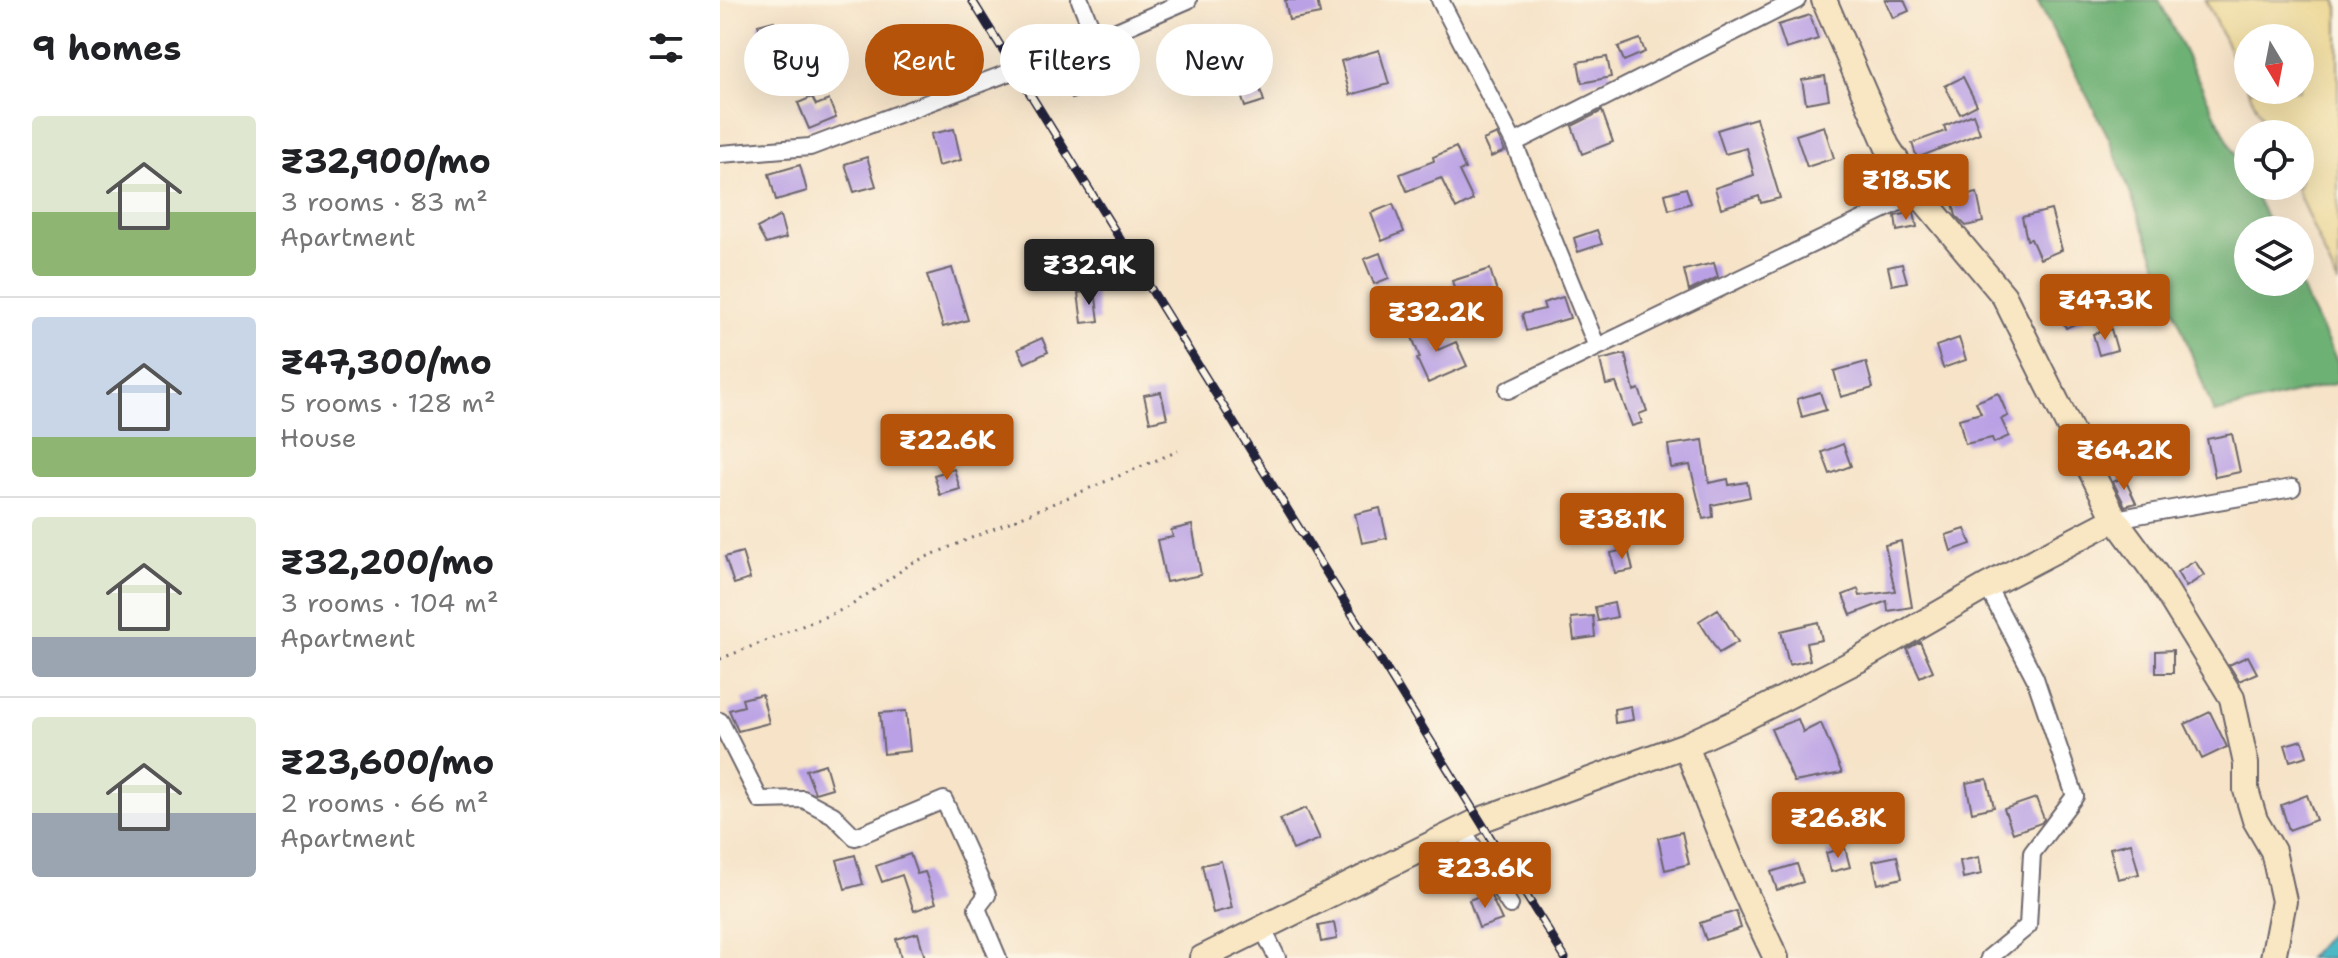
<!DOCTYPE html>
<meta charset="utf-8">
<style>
body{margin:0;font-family:"Shantell Sans",sans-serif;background:#f6f6f6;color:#202124;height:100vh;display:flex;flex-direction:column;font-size:30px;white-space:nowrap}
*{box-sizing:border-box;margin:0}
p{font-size:26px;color:#757577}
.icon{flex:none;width:44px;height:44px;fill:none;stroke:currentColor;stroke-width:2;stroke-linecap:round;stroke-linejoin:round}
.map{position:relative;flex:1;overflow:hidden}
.drawer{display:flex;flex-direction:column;background:#fff;width:720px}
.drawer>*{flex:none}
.banner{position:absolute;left:24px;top:24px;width:760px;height:72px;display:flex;gap:16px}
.needle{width:52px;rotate:170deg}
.fabs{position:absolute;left:1514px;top:24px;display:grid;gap:16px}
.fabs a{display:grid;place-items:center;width:80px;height:80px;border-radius:50%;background:#fff;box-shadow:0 8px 32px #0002;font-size:40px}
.price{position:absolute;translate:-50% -68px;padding:0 18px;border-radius:8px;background:#b45309;color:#fff;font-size:26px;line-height:52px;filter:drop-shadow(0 2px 4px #0008)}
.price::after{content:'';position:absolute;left:50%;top:48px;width:24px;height:18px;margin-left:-12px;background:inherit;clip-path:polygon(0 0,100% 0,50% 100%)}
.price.selected{background:#222;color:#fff}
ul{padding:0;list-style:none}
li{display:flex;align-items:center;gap:24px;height:200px;padding:0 32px}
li+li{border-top:2px solid #e0e0e0}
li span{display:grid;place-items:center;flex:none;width:224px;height:160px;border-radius:8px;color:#555}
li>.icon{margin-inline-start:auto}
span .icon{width:96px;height:96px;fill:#fffc;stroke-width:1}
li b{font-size:34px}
h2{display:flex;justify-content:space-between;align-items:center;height:96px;padding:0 32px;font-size:34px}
.pill{padding:0 28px;border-radius:36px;background:#fff;box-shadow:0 8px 32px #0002;font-size:28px;line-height:72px}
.pill.selected{background:#b45309;color:#fff}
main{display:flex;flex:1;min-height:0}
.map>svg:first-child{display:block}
.forest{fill:#6eb174;stroke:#486a58;stroke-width:2}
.sand{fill:#eeda9e;stroke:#887e6c;stroke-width:2}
.water{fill:#4ab7c4;stroke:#366c80;stroke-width:2}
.building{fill:#baa1e5}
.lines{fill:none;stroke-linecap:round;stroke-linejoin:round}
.street-casing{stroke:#6c666c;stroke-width:20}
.secondary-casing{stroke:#6c666c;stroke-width:28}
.path{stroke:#6c666c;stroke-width:3;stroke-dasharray:2 6;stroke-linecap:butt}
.street{stroke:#fff;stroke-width:16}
.secondary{stroke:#f9e7c3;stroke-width:24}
.rail-casing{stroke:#22223b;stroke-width:9}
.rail{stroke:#fcf5e5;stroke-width:6;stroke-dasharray:18;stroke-linecap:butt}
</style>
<main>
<section class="drawer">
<h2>9 homes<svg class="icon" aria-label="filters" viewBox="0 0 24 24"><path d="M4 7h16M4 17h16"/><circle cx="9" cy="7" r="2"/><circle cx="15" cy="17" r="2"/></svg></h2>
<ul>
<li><span style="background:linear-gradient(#dfe7d0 60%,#8fb573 0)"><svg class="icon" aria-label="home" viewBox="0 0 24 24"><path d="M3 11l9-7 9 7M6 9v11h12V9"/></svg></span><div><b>₹32,900/mo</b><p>3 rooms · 83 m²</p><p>Apartment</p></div></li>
<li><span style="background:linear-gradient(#c9d6e8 75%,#8fb573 0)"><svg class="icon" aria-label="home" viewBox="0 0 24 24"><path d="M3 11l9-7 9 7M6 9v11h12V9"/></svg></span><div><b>₹47,300/mo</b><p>5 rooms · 128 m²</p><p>House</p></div></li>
<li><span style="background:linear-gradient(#dfe7d0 75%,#9aa5b1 0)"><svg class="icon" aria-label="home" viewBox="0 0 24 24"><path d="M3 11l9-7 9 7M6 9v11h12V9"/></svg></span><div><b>₹32,200/mo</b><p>3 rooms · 104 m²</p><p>Apartment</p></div></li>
<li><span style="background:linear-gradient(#dfe7d0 60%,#9aa5b1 0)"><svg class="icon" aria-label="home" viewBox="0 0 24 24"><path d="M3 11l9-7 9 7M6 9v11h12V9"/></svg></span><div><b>₹23,600/mo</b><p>2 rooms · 66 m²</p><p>Apartment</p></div></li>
</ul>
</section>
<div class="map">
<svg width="1618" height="958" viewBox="0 0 1618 958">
<rect width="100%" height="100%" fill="#fcf5e5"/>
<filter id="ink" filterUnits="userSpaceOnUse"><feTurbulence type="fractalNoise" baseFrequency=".0125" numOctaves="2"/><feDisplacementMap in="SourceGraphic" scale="16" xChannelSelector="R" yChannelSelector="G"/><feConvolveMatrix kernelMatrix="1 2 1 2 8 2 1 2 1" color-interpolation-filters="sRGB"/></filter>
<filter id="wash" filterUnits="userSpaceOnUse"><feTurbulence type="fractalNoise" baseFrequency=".006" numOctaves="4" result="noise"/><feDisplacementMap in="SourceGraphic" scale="32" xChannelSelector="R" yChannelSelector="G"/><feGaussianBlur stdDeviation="1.8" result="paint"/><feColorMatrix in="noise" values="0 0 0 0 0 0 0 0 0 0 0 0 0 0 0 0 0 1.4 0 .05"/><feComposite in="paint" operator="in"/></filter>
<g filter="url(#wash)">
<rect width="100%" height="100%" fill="#f6e3c8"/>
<!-- forest -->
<path class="forest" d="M1317,0H1439L1528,181V186H1531L1552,230H1528V282H1578L1618,363V383L1494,413L1389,138Z"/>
<!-- sand -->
<path class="sand" d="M1485,0H1616L1618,5V285L1575,186H1580V134H1550L1528,90H1580V38H1528V89Z"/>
<!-- water -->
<path class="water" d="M1618,924V958H1588Z"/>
<g id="blocks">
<!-- building -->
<path class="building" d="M565,0H597L600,14L569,20Z
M1165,0H1184L1189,11L1173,18Z
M1090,15L1098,39L1066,49L1058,25Z
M54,21L58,36L43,41L38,25Z
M920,39L925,52L904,61L898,47Z
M659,50L669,84L630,95L621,61Z
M887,57L891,77L862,83L858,62Z
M364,75L371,91L352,99L345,83Z
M1105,76L1109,99L1086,103L1082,80Z
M1243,77L1257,105L1240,114L1225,86Z
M539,86L544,101L525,107L520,92Z
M92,97L96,105L109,100L116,118L89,129L78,103Z
M882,111L893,142L862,154L852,126Z
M1253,114L1260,133L1197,158L1192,143L1226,131L1224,126Z
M1036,118L1060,198L1041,203L1039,196L1001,208L995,188L1034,175L1027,148L1005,154L997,130Z
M1104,126L1114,158L1087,167L1076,135Z
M234,129L241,160L218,166L211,134Z
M777,134L785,151L771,157L763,140Z
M736,147L745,169L739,171L753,200L736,209L721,178L687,191L680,174L714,161L713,157Z
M147,157L156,186L134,192L125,164Z
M80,165L87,191L56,200L49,174Z
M966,188L971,203L949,210L945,194Z
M1257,193L1263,222L1246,226L1236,216L1232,199Z
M673,204L684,232L662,241L651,213Z
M1331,210L1342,250L1320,259L1311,239L1307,240L1302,217Z
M1194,212L1197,227L1177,231L1175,216Z
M60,216L66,238L46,244L37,228Z
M877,230L882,244L858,252L854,238Z
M660,253L669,278L654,284L644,259Z
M994,263L998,277L969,291L964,270Z
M1182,264L1187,282L1172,285L1168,267Z
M232,268L248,320L223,327L207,275Z
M770,269L777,292L739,304L732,281Z
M375,290L379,321L362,323L358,293Z
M1366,291L1377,314L1346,328L1335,306Z
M843,297L850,318L806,331L802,314L825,309L823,303Z
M709,322L718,350L736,342L747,366L708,383L697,359L700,358L689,329Z
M1391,329L1397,350L1379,355L1373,334Z
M322,338L328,352L305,363L298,349Z
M1239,338L1246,360L1223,368L1216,346Z
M905,354L914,391L919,389L927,411L919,414L922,423L912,426L896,383L886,385L880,360Z
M1146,362L1153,388L1121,397L1114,371Z
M441,392L447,418L430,422L424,395Z
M1100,392L1106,410L1082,417L1077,399Z
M1278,393L1288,416L1281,419L1289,436L1274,443L1272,438L1245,444L1239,419L1261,413L1256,402Z
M1512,434L1520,472L1495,477L1487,439Z
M983,440L989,483L1008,479L1009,485L1027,482L1030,497L992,505L993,517L983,519L970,465L951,468L948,445Z
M1123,444L1131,466L1110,474L1102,452Z
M234,469L240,489L220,495L214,475Z
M1404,477L1416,503L1405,506L1393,482Z
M660,508L667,538L642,543L635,514Z
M472,525L481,575L446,582L437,540L453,537L451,530Z
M1245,529L1251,544L1231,551L1226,535Z
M1181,541L1192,607L1168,611L1167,601L1131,615L1123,595L1138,589L1140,596L1175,591L1165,545Z
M908,549L913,570L895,573L891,553Z
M22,552L30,579L14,584L5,557Z
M1475,561L1484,575L1466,587L1457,572Z
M894,603L897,617L878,621L875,607Z
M998,609L1018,642L999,653L979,621Z
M873,616L875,637L854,640L851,618Z
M1098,622L1102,640L1086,643L1090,660L1069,665L1061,631Z
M1200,642L1213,671L1200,677L1187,649Z
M1453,650V673H1436V651Z
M1528,656L1537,673L1519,681L1509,665Z
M42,694L49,723L18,731L9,710L24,706L22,699Z
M911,706L913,720L895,723L894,709Z
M186,711L190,751L164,754L160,713Z
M1490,712L1507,747L1482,759L1465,724Z
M1078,719L1083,732L1101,723L1122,773L1074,782L1051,729Z
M1582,740L1587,756L1570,761L1565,745Z
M105,764L112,788L95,793L86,770Z
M1267,779L1274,807L1252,812L1246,783Z
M1587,795L1596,820L1569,830L1561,805Z
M1316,798L1324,819L1321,823L1293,833L1284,809Z
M586,808L600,839L573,850L560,819Z
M962,832L969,864L945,870L938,838Z
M1411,843L1419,874L1398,879L1390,848Z
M1125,848L1130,867L1111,872L1106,853Z
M190,854L197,874L205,872L216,903L194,911L182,875L162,882L156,866Z
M135,855L143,884L125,889L117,860Z
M1177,856L1182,878L1158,884L1153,861Z
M1259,857L1262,874L1243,878L1240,861Z
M501,861L512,908L493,913L482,865Z
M1077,864L1083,882L1057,890L1051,872Z
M769,892L782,920L759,928L749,900Z
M1016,911L1021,928L986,940L980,923Z
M614,923L617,939L601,942L598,926Z
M198,933L205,958H181L176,939Z"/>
</g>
</g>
<g filter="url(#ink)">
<use href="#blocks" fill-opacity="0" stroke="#6c666c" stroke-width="2"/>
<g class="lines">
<!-- street casing -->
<g class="street-casing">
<path id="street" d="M360,0L376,40
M720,0L794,143L877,347
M794,143L1077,0
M0,154L90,147L376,40L468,0
M788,390L1198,193
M1395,519L1572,488
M1267,586L1315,678L1355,796L1312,853L1308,926L1269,958
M0,721L40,800L83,799L113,815L135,837L224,800L267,895L257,908L278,958
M742,829L790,905
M543,929L557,958"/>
</g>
<!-- secondary casing -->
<g class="secondary-casing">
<path id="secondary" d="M1104,0L1167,146L1198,193L1284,296L1395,519L1437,576L1512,698L1526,764V790L1535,820L1553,851L1564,901L1553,958
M966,745C992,818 1022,889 1056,958
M482,958L760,820L966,745L1023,719L1140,659L1267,586L1395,519"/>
</g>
<!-- path -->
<path class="path" d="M0,659L129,607L192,563L458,451"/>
<!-- street -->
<use href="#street" class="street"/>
<!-- secondary -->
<use href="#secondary" class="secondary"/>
<!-- rail casing -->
<g class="rail-casing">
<path id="rail" d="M252,0L845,958"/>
</g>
<!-- rail -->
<use href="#rail" class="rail"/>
</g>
</g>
</svg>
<div class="fabs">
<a><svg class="needle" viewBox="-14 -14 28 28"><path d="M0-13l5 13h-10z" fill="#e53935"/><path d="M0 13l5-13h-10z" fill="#757577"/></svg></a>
<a><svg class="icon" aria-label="locate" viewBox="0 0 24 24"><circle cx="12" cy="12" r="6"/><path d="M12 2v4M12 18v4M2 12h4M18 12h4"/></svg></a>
<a><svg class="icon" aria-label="layers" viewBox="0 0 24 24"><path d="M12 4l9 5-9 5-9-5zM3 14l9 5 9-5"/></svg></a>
</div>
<b class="price" style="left:1186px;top:222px">₹18.5K</b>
<b class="price selected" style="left:369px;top:307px">₹32.9K</b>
<b class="price" style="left:1385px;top:342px">₹47.3K</b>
<b class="price" style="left:716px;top:354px">₹32.2K</b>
<b class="price" style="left:227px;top:482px">₹22.6K</b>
<b class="price" style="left:1404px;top:492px">₹64.2K</b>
<b class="price" style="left:902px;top:561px">₹38.1K</b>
<b class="price" style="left:1118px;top:860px">₹26.8K</b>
<b class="price" style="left:765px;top:910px">₹23.6K</b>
<div class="banner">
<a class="pill">Buy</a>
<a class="pill selected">Rent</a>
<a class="pill">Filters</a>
<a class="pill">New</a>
</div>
</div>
</main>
